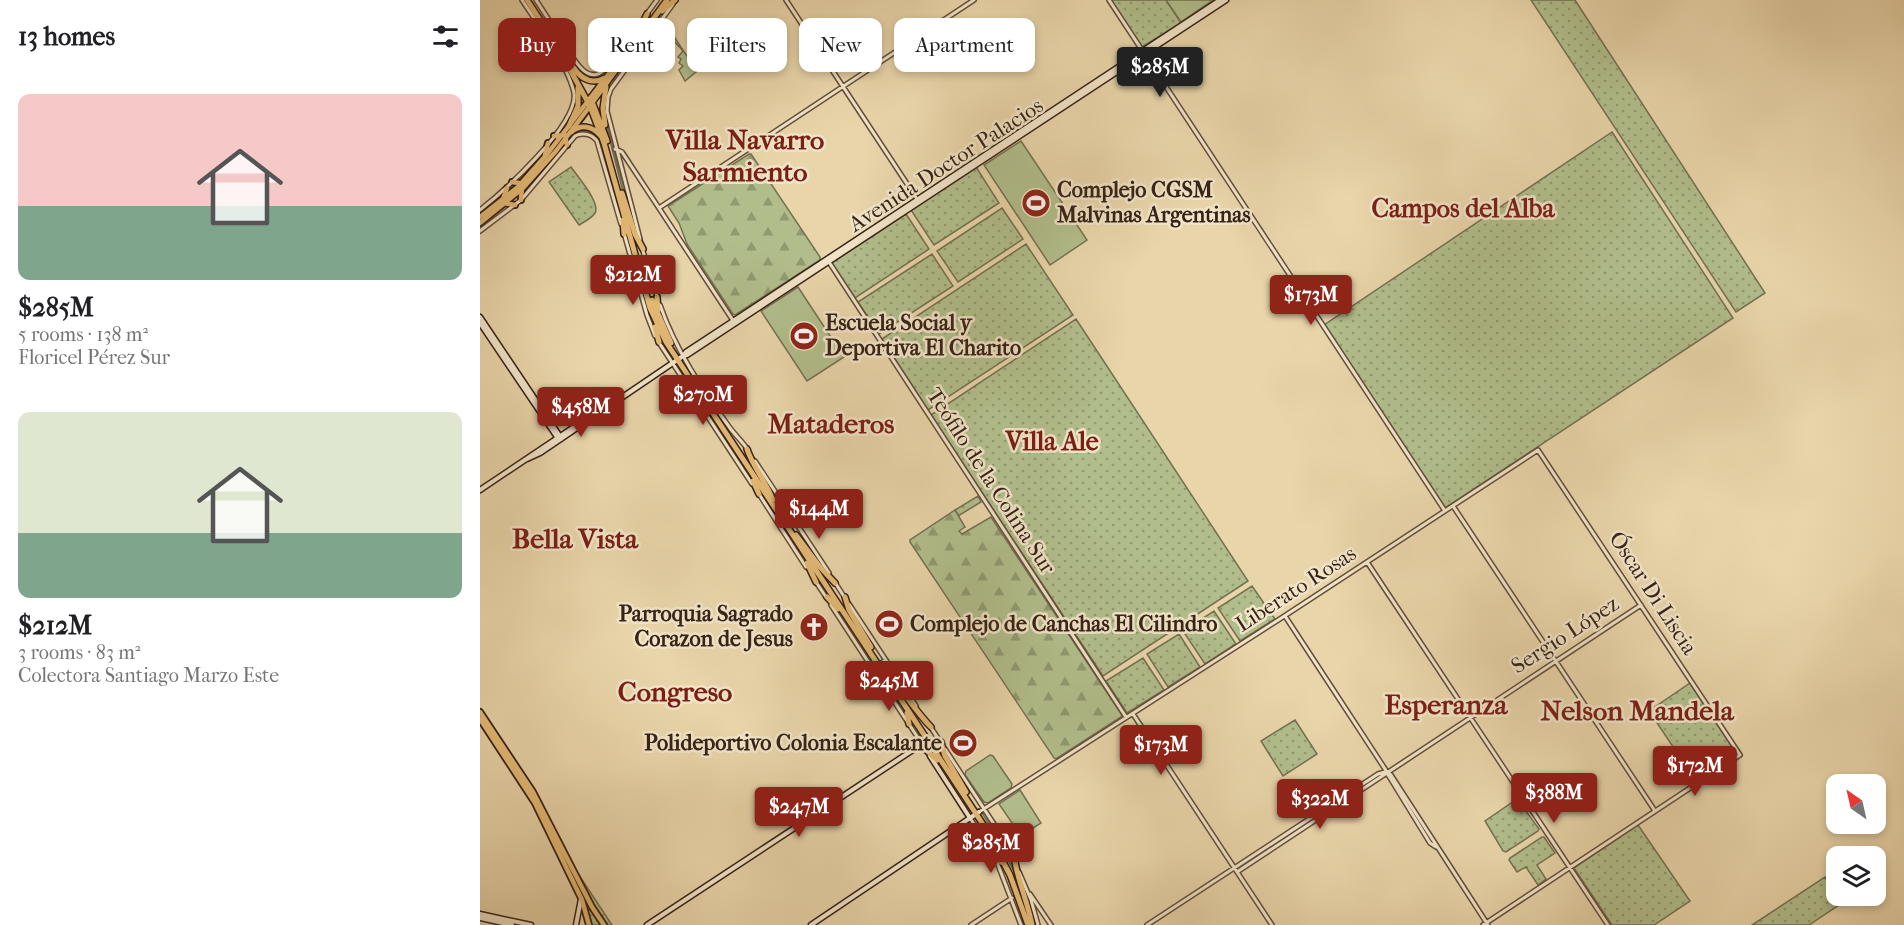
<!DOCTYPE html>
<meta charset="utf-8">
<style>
body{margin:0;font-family:"IM FELL French Canon",serif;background:#f6f6f6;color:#202124;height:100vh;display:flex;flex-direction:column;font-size:22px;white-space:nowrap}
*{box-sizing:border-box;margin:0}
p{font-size:20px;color:#757577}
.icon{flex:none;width:33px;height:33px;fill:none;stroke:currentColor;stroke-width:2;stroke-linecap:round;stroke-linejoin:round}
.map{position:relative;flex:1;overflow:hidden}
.side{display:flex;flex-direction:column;background:#fff;width:480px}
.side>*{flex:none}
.top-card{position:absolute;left:18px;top:18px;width:570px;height:54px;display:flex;gap:12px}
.needle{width:39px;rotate:326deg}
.tools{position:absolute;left:1346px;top:774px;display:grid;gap:12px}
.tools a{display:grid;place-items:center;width:60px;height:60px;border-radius:12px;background:#fff;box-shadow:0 3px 9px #0003;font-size:30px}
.price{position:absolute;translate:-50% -51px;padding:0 14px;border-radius:6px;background:#8f2418;color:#fff;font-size:20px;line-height:39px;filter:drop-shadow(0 2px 3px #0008)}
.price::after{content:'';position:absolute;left:50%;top:36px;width:18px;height:14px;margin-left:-9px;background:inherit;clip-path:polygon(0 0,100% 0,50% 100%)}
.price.selected{background:#222;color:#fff}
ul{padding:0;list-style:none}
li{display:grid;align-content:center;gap:12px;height:318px;padding:0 18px}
li span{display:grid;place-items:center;height:186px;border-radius:12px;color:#555}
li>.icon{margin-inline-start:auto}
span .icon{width:108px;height:108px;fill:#fffc;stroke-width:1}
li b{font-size:26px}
h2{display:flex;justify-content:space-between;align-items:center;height:72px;padding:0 18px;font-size:26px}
.chip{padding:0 21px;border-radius:12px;background:#fff;box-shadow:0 3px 9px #0003;font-size:21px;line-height:54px}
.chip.selected{background:#8f2418;color:#fff}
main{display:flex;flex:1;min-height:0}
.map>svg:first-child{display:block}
.grass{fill:url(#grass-dots);stroke:#747052;stroke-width:1.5}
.forest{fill:url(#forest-firs);stroke:#747052;stroke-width:1.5}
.garden{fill:#b1be8c;stroke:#747052;stroke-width:1.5}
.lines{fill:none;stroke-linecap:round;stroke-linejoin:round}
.tertiary-casing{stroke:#644f3c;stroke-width:6}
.secondary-casing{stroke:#372217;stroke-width:7}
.primary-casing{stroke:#372217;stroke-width:8}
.trunk-casing{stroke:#372217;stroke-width:8}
.tertiary{stroke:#f1e4c8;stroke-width:3}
.secondary{stroke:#f1e4c8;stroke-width:4}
.primary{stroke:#e4ba75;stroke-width:4.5}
.trunk{stroke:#e4ba75;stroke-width:5}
.labels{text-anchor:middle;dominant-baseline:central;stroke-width:5;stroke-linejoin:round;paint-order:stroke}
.street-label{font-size:22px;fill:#372217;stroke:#f1e4c8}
.poi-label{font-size:22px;font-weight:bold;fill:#372217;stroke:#f1e4c8;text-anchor:start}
.quarter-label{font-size:26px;font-weight:bold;fill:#7a1f14;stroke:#f1e4c8}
.district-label{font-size:28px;font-weight:bold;fill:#7a1f14;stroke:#f1e4c8}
</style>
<main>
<section class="side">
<h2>13 homes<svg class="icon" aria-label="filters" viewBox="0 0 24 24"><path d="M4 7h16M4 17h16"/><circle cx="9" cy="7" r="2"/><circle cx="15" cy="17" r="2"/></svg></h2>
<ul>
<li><span style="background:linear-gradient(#f6c9c9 60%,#7fa58c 0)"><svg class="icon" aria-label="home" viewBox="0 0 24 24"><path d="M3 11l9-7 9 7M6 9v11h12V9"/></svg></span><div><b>$285M</b><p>5 rooms · 138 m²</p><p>Floricel Pérez Sur</p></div></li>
<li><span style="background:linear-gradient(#dfe7d0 65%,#7fa58c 0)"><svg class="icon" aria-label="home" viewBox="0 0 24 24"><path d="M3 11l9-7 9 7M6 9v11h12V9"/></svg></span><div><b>$212M</b><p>3 rooms · 83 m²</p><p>Colectora Santiago Marzo Este</p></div></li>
</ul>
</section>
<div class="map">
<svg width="1424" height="925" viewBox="0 0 1424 925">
<defs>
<pattern id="grass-dots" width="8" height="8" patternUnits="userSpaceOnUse" patternTransform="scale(1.5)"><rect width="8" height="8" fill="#b1be8c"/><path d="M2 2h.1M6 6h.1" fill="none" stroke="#919a71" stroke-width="1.8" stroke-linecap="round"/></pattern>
<pattern id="forest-firs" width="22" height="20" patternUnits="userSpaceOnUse" patternTransform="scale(1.5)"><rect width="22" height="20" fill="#b1be8c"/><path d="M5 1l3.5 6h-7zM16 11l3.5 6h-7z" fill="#919a71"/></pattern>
</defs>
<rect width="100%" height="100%" fill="#e9d5aa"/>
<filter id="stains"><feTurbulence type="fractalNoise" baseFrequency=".00333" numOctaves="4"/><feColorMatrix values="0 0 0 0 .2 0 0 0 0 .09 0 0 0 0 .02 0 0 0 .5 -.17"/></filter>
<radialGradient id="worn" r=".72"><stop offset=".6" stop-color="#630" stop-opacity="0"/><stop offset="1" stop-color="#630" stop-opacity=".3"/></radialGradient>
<!-- grass -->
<path class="grass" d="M631,0H686L701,23L662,47Z
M1051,0H1095L1285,293L1256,312Z
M189,8L128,89L125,110L130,136L156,233L143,192L126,125L124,115L127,90L130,83L182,13Z
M97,129C105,130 113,129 118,136C128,148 137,202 141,219L119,139C106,130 99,130 89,140L90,136Z
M1132,132L1253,318L965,508L844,325Z
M91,167C97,176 121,203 115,213C112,218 104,222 99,225L69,182Z
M496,167L519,203L454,245L431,210Z
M522,208L543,239L478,282L457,251Z
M426,214L449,249L375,298L351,263Z
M546,244L593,315L448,410L402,339Z
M452,254L473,286L399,334L378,302Z
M596,319L768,581L623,676L451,415Z
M498,496L501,502L478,516L475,510Z
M772,586L795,619L760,641L738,608Z
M734,611L756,644L725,664L703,631Z
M699,634L720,667L688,687L667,654Z
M663,658L684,690L647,713L626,681Z
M1210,683L1257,754L1216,781L1169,711Z
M815,720L837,754L803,776L781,741Z
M1037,799L1059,829L1058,831L1026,852L1023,851L1005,821Z
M502,813L506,814C519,834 532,852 536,876L518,839Z
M1158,825L1210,901L1174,925H1132L1094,868Z
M1062,837H1064L1075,853L1057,865L1066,879L1058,885L1046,867L1037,872L1029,860L1030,858Z
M96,872H97L132,925H126L119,915Z
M93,877L121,925H110L104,899Z
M1345,877L1362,903L1329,925H1272Z"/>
<!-- forest -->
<path class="forest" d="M269,154H271L340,257V260L255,315L253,314L207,244L199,223L188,206Z
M475,510L485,527L479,531L482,534L511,517L642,715L641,717L576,759L574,758L430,542V540Z"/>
<!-- garden -->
<path class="garden" d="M686,0H733L701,22Z
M183,23H185L217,71L205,81L199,70L203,66L199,63L201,59L198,57L203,51L192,39L188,44L184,40L189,36L184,26L179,29Z
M174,36L178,41V49L167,61L157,60L156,58Z
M541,141L607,240L570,265L504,165Z
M318,287L364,357L327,381L281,311Z
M510,755L513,756L532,784L531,788L508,803L504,802L485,775L486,771Z
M540,790L561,823L541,836L519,804Z"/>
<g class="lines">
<!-- tertiary casing -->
<g class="tertiary-casing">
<path id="tertiary" d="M56,0L78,34
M306,0L437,199
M629,0L965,511
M166,15L177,0
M83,42C91,54 106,87 124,70L160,22
M135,149L142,152L254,322
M179,208L494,0
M0,210C23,192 99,124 94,93C89,67 57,23 42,0
M0,231L41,200L95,136C102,132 112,134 117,141L141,224
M144,233L167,315L175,336
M160,239L127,111L128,97L131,89L193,4
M162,248L177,296
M349,262L646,717
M180,305C195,349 223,391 250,428C256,436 263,442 268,450
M178,341L272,484
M275,461L349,573
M279,494L326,567
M973,506L1175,811
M887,562L1128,925
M336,582L346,597
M356,584L365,598
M369,604L436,706
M351,605L442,744
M805,616L907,772L911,775L1008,925
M393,668L406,660
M653,714L792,925
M450,726L461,743
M465,749L525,841L536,863
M907,773L950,843L956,847
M499,812L806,615L1058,450L1260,755L1003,925
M490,818L512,852
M515,857L541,925
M539,872L551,900L558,925
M757,872L1161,605
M550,894L571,925
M491,925L532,898
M667,925L898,774L905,772"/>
</g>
<!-- secondary casing -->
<g class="secondary-casing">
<path id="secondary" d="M0,317L81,438
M0,323L77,437L81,439
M203,356L206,352L740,0
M47,459L60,453L203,356L207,355L746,0
M0,490L100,423
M450,756L490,818
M0,914L51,925
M0,918L32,925
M96,925L101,899
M167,925L442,744L446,749
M331,925L499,812"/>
</g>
<!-- primary casing -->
<g class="primary-casing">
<path id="primary" d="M74,136L85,135L87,145
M65,155L68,143
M32,182L39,183L42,186L41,200
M23,199L27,188
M24,203L35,205
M0,217L38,187L68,153L108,101
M0,223L43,188L76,151L110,106
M0,712L53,792L112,907L124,925
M0,719L55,803L102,900L109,925"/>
</g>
<!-- trunk casing -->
<g class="trunk-casing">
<path id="trunk" d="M47,0L77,46L110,106L124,143L170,308L186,342L506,829L530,875L548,925
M182,11L195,0
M77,33L89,60
M149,43L160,28L167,14
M93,67C101,79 112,85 125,78
M111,99L127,141
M109,100L153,43
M111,104L187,0
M125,125L123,108L126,87
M89,126L98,106V88
M91,132C101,124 112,126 121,136
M142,193L155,234L163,249
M143,220L144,234
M177,297L178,311
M172,300L191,343
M175,327L179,342
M267,449C273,467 286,482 293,500
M273,481L279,494
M316,535L340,567L355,583
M327,563L336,582
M347,597L358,609
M365,597L369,610L391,647
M416,686C429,698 438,714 451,727
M427,713L429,724
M461,742L465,756L486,792
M445,749L457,760
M512,851L521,862
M535,862C539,884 548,903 552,925"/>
</g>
<!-- tertiary -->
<use href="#tertiary" class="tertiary"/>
<!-- secondary -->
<use href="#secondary" class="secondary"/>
<!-- primary -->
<use href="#primary" class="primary"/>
<!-- trunk -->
<use href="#trunk" class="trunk"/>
</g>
<!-- icons -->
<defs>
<g id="stadium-disc" transform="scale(1.5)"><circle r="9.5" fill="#8f2418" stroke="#f1e4c8"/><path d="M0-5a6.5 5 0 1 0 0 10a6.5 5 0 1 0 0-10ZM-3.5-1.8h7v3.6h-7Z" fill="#fff"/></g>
<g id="church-disc" transform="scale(1.5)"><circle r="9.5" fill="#8f2418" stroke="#f1e4c8"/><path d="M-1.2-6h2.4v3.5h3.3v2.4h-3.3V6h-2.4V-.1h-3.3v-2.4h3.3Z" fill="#fff"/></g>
</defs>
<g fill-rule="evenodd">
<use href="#stadium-disc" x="556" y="203"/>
<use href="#stadium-disc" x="324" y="336"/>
<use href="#stadium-disc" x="409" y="624"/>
<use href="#church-disc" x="334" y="627"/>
<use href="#stadium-disc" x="483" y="743"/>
</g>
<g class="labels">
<!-- street labels -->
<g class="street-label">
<text transform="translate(466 165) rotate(-33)">Avenida Doctor Palacios</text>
<text transform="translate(511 481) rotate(57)">Teófilo de la Colina Sur</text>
<text transform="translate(816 589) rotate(-33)">Liberato Rosas</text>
<text transform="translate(1173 593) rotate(57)">Óscar Di Liscia</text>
<text transform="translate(1085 635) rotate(-33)">Sergio López</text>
</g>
<!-- poi labels -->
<g class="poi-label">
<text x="577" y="190">Complejo CGSM<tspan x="577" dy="25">Malvinas Argentinas</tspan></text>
<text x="345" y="323">Escuela Social y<tspan x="345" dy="25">Deportiva El Charito</tspan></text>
<text x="313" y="614" text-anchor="end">Parroquia Sagrado<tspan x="313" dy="25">Corazon de Jesus</tspan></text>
<text x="430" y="624">Complejo de Canchas El Cilindro</text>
<text x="462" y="743" text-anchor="end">Polideportivo Colonia Escalante</text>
</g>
<!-- quarter labels -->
<g class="quarter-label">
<text x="983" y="208">Campos del Alba</text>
<text x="572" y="441">Villa Ale</text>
</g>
<!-- district labels -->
<g class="district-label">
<text x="265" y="139">Villa Navarro<tspan x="265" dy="32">Sarmiento</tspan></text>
<text x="351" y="423">Mataderos</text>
<text x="95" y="538">Bella Vista</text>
<text x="195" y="691">Congreso</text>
<text x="966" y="704">Esperanza</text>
<text x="1157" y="710">Nelson Mandela</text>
</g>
</g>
<rect width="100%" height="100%" filter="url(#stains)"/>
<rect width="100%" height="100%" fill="url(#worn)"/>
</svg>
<div class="tools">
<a><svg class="needle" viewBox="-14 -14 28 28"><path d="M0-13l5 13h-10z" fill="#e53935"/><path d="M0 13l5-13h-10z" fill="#757577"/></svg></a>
<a><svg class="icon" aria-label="layers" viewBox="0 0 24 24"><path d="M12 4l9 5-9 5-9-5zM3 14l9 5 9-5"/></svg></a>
</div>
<b class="price selected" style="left:680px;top:98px">$285M</b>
<b class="price" style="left:153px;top:306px">$212M</b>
<b class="price" style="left:831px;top:326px">$173M</b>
<b class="price" style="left:223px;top:426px">$270M</b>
<b class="price" style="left:101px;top:438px">$458M</b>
<b class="price" style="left:339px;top:540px">$144M</b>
<b class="price" style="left:409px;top:712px">$245M</b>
<b class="price" style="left:681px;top:776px">$173M</b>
<b class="price" style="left:1215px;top:797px">$172M</b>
<b class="price" style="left:1074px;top:824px">$388M</b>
<b class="price" style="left:840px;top:830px">$322M</b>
<b class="price" style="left:319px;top:838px">$247M</b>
<b class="price" style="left:511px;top:874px">$285M</b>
<div class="top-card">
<a class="chip selected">Buy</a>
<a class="chip">Rent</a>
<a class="chip">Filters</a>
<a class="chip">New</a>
<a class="chip">Apartment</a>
</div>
</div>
</main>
